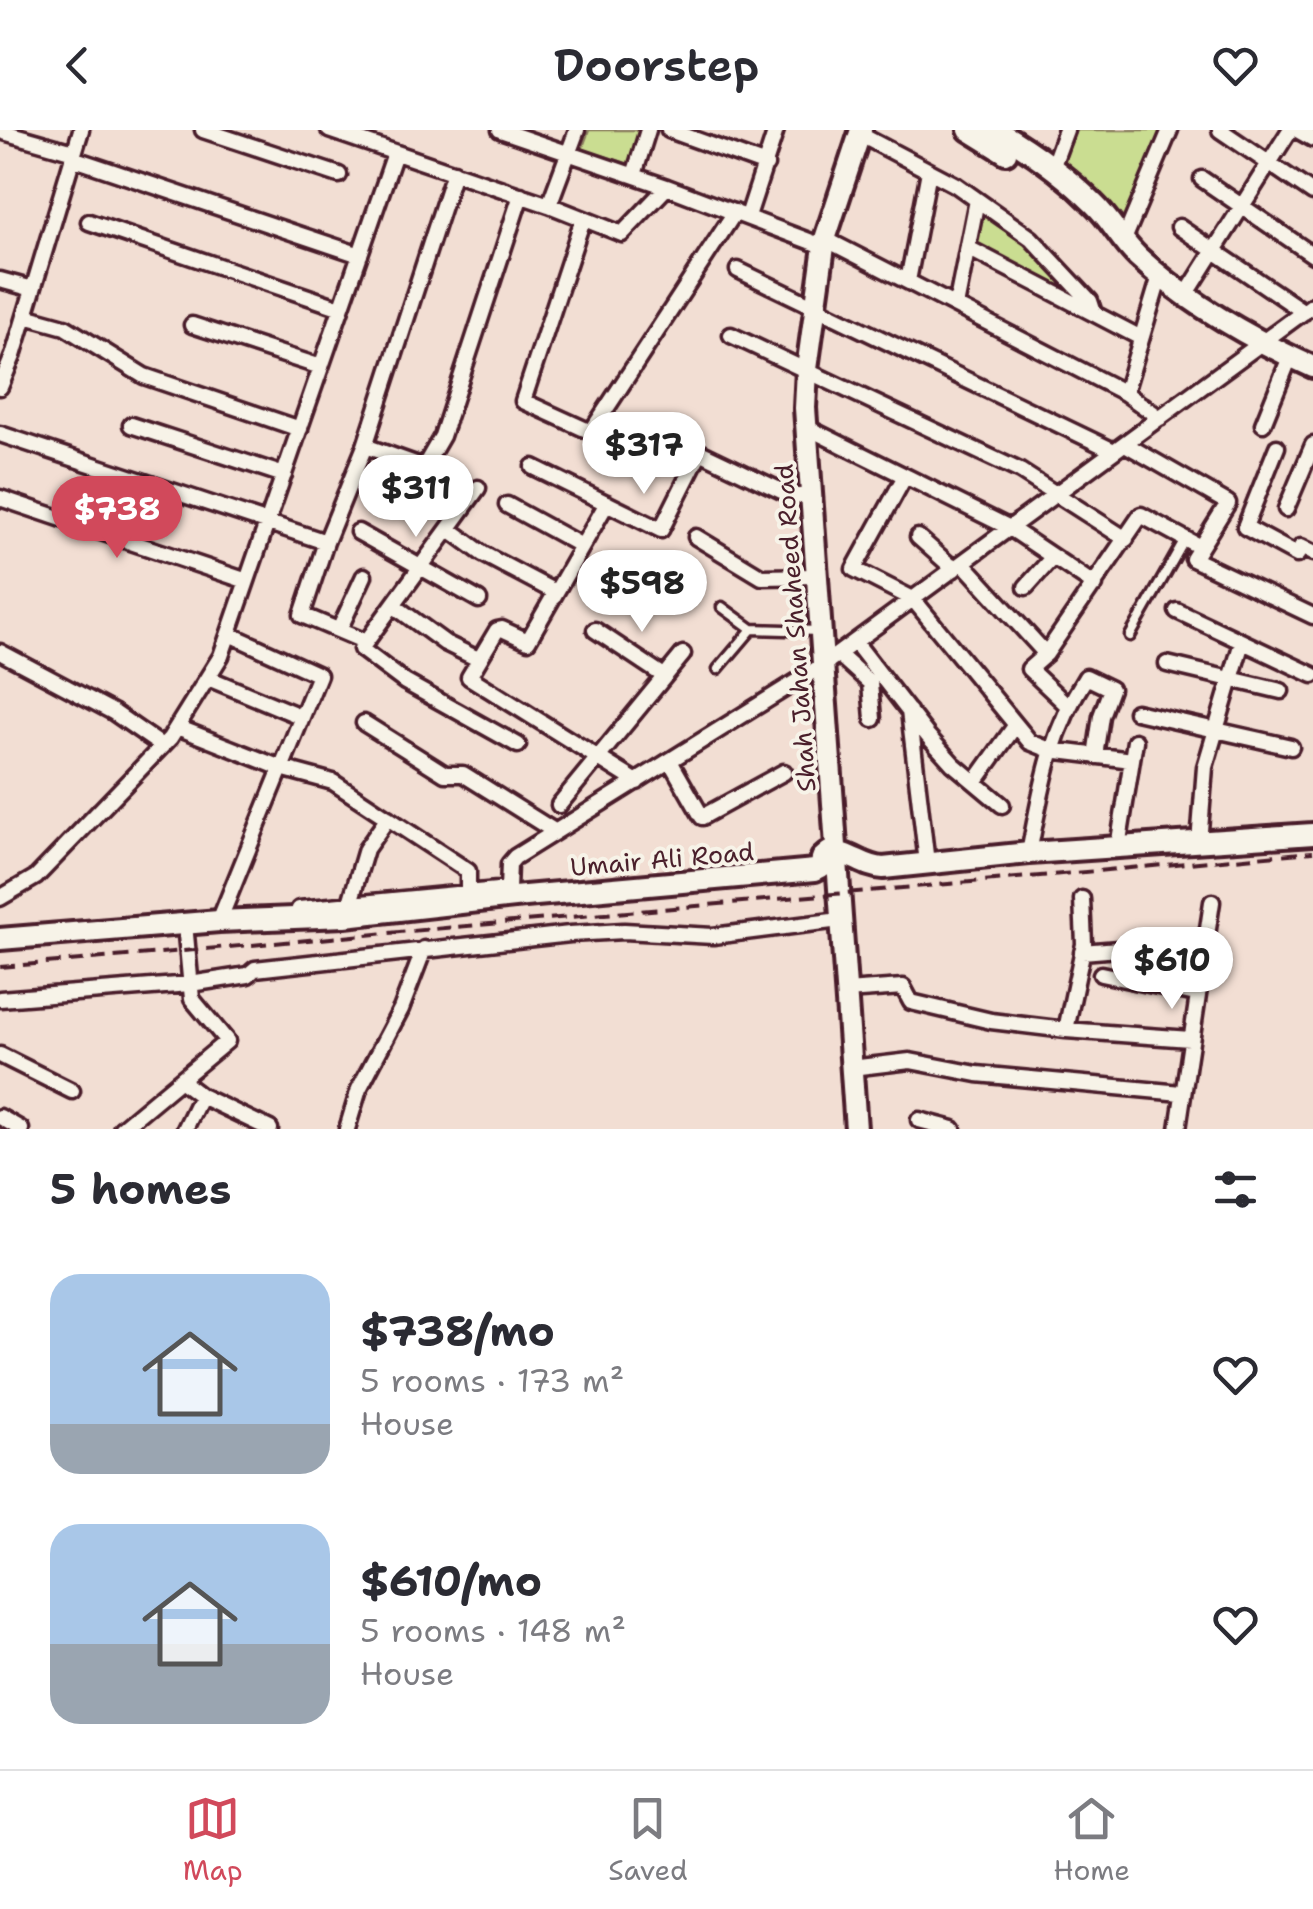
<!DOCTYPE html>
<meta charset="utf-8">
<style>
body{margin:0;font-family:"Shantell Sans",sans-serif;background:#f7f7f7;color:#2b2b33;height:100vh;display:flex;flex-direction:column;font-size:38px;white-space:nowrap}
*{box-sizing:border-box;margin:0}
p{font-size:32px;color:#7c7c81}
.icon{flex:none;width:55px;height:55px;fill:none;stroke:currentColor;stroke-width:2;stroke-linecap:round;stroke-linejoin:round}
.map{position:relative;height:999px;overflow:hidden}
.side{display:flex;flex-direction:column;background:#fff;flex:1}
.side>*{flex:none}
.price{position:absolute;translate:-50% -85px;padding:0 22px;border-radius:35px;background:#fff;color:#222;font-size:32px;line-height:65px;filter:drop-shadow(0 2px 5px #0008)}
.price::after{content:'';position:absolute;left:50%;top:60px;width:30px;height:22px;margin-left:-15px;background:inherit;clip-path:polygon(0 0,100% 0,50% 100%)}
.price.active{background:#d1495b;color:#fff}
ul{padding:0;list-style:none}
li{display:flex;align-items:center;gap:30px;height:250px;padding:0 50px}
li span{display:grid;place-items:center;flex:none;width:280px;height:200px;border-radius:30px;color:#555}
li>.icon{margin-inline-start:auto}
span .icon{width:120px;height:120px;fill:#fffc;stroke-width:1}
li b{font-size:42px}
h2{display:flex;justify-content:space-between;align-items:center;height:120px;padding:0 50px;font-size:42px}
header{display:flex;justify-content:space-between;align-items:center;height:130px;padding:0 50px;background:#fff;font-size:45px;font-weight:600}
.menu{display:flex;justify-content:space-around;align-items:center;height:140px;border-top:2px solid #e1e1e2;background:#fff;font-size:28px;color:#7c7c81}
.menu a{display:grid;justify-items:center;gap:5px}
.menu .active{color:#d1495b}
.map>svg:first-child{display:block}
.green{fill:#cadd91;stroke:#8a7e5e;stroke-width:2.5}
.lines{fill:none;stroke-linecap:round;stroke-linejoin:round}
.lane-casing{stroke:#4a1f2b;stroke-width:15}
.street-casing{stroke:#4a1f2b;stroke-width:21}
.secondary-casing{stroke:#4a1f2b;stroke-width:28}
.lane{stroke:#f7f3e8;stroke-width:8}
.street{stroke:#f7f3e8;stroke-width:14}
.secondary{stroke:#f7f3e8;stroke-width:20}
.rail{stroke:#4a1f2b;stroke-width:4;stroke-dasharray:15 8;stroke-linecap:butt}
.labels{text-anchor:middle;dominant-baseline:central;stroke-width:8;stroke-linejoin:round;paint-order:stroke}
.street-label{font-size:25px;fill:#4a1f2b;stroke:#f7f3e8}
</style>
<header><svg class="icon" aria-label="back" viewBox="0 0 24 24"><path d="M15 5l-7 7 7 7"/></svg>Doorstep<svg class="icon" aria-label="heart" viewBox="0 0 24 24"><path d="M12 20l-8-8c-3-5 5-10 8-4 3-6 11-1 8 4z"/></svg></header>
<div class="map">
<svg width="1313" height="999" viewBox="0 0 1313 999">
<rect width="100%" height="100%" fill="#f2ded3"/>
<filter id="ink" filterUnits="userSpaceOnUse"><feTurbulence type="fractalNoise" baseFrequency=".01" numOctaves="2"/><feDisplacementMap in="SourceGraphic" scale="20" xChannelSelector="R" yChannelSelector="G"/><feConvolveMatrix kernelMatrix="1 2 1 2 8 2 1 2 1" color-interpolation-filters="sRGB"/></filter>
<g filter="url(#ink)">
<!-- green -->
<path class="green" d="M589,0H639L629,34L582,19Z
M1076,0H1161L1123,92L1064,30Z
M983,86L1028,116L1079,172L977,116Z"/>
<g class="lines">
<!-- lane casing -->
<g class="lane-casing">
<path id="lane" d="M722,477L752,499L820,501
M1130,506L1185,409
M718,539L752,499"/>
</g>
<!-- street casing -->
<g class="street-casing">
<path id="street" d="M203,0L339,45
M329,0L549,75L622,104L667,57L825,117
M500,0L667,57
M669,0L766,35
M1220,0L1313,63
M1297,0L1313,9
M0,1L74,22
M859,4L956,55L1031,108L1090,171L1093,180
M72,28L360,125
M1052,38L1066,0
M454,42L365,316L326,412L302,485L366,512L478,358
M634,45L648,0
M1202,49L1313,125
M549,75L577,0
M748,86L776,0
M583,89L523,271L591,302L735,82
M89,92L341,178
M1179,97L1304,182
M825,109L1125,263L1160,288
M1123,112L1170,0
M968,118L1141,208
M738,140L1114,321
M0,150L33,159
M908,151L929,41
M1186,165L1290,0
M956,176L977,70
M25,186L65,197L144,246L300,299
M192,195L321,237
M731,205L1020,341L1126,409
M0,257L13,226L81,0
M1125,263L1160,146
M1263,294L1290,227
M131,295L284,345
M806,297L1010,398L1095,455
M0,304L326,412
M1125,314L1228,373L1193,429L1313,486
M365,316L424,337L442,306L521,65
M1277,317L1245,397L1297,425L1301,417L1313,423
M533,337L661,400L700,322L792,366H809
M905,346L854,439L913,469L1030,612L1050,620L1132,630
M0,368L247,451
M607,373L528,511L502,499L497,500L469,547L637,652
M507,375L582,416
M1286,379L1313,315
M449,399L483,424L555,462
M358,402L479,470
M696,407L762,447L816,446
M918,407L954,439
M963,433L1046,524
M1026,457L1053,427
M393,475L445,513L478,529
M1177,481L1313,545
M339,500L364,446
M595,500L664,546
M366,512L361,519L405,552L518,615
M855,512L927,605L953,634L1002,675
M0,522L113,582L162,616
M838,524L870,553L873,589
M1167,534L1281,561
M208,548L302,587
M1068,576L1029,539L1046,524L1141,385L1200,417
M909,581L927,733
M1136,582L1291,617
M364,593L445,644H463L554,701
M177,597L281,638L333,652L468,741V761
M670,631L702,687L784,642
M975,652L1015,596
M559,675L683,524
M1199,713L1205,637L1242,512
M1118,717L1135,611
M1029,723C1042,657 1049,605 1086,547L1111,559L1101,586L1095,626
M0,768L36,747L170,608L221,526L395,23
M350,773L366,719L388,688
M299,779L508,759L509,734L515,727L823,535L1313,175
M219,791L319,545L229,504
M1082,822L1204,812
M1101,844L1196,864
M846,861L903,857L911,872L991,891L1066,900L1190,909
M0,869L190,854L248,845L255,839L570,804L624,801L713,806L840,790
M1066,900L1084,814L1082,769
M0,925L72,961
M851,938L910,931L977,944L1181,963
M180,950L201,966L270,999
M0,987L21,999
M919,990L953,999
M121,999L227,911L192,869L185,794
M185,999L201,966
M347,999L359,959L401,879L424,819
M1178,999L1212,772"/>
</g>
<!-- secondary casing -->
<g class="secondary-casing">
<path id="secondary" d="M969,0L1006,23
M996,0C1030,20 1066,46 1094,74C1111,90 1121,111 1138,127C1188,173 1251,209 1313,237
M0,809L219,791L345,786L514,767L815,740L821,737L822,728L829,722C850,721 862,737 883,738L1029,723L1313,704
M856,999L805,278L807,239L825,109L861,0"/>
</g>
<!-- lane -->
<use href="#lane" class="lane"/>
<!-- street -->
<use href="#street" class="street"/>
<!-- secondary -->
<use href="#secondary" class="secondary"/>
<!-- rail -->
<path class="rail" d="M0,837L1313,722"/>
</g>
</g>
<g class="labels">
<!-- street labels -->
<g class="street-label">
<text transform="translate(795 498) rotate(-94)">Shah Jahan Shaheed Road</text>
<text transform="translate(662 729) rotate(-5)">Umair Ali Road</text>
</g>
</g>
</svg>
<b class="price" style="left:644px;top:367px">$317</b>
<b class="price" style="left:416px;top:410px">$311</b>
<b class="price active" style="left:117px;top:431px">$738</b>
<b class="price" style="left:642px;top:505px">$598</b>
<b class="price" style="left:1172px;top:882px">$610</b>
</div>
<section class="side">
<h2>5 homes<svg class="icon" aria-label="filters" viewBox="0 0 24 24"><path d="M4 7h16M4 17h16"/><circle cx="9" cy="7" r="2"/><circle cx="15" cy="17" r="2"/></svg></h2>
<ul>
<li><span style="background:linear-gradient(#a9c7e8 75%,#9aa5b1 0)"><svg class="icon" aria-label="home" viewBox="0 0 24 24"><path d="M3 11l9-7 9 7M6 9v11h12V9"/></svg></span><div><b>$738/mo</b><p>5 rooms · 173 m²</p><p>House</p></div><svg class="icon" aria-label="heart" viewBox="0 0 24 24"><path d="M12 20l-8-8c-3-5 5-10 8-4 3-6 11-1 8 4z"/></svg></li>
<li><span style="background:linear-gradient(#a9c7e8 60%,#9aa5b1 0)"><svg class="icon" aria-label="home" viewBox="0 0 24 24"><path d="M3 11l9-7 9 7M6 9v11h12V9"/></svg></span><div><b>$610/mo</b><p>5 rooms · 148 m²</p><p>House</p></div><svg class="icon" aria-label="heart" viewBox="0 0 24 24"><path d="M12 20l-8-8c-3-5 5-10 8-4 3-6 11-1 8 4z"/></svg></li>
</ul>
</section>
<nav class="menu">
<a class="active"><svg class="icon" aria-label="map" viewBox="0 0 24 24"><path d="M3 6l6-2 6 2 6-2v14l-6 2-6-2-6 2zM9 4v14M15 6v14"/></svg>Map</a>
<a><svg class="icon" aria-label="saved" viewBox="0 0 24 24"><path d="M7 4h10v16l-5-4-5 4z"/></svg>Saved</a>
<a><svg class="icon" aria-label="home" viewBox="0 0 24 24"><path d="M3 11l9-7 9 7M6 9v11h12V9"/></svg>Home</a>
</nav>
